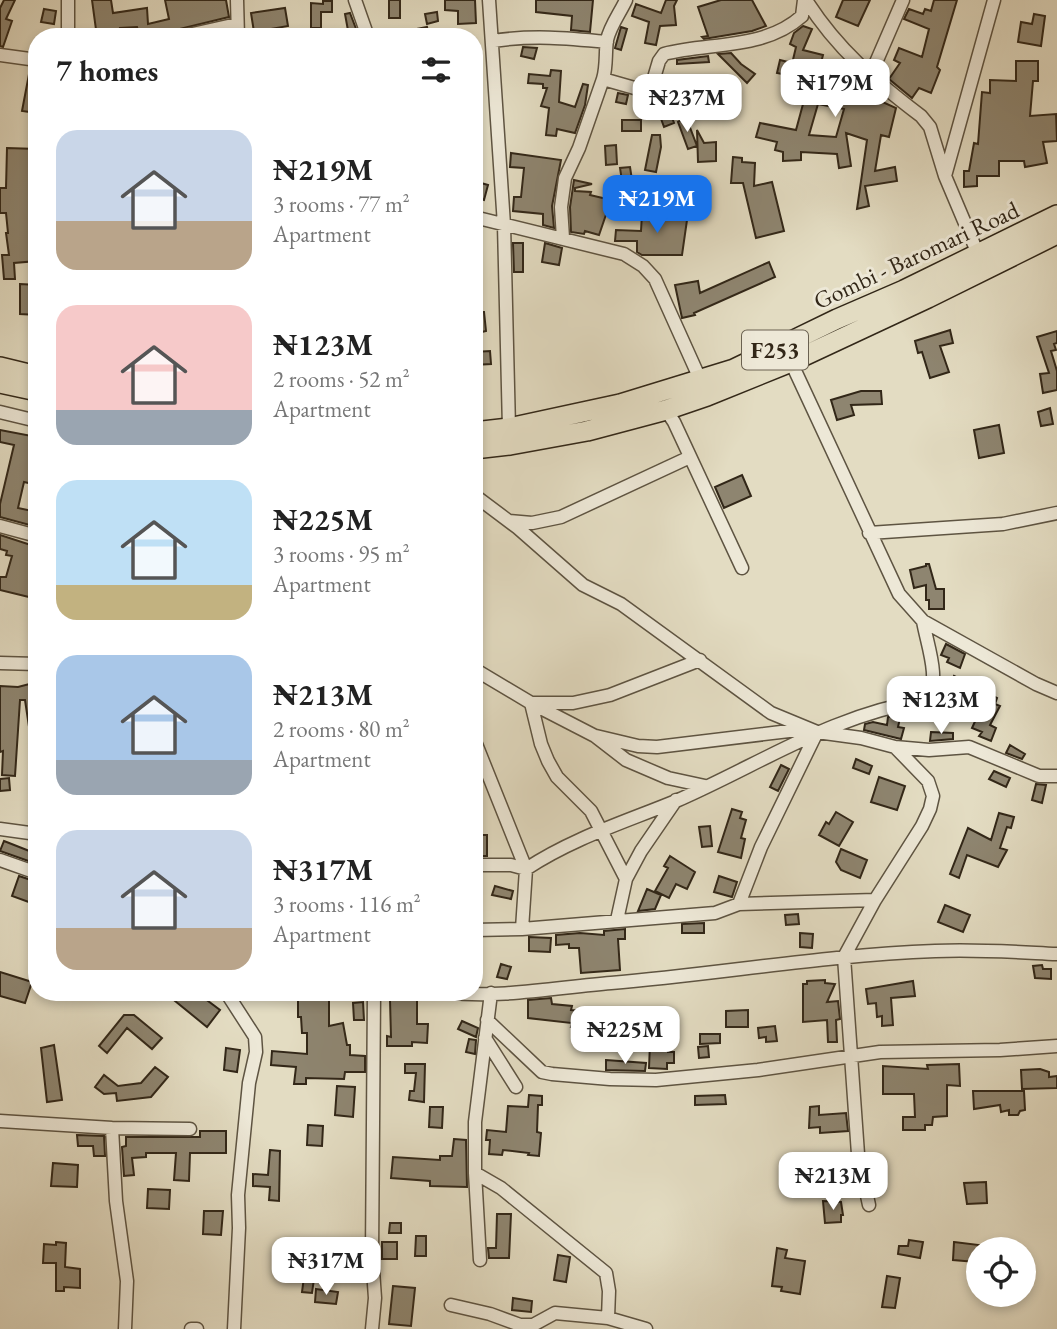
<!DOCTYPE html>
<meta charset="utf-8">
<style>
body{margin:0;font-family:"EB Garamond",serif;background:#f2f2f2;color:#222;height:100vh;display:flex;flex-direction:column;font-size:26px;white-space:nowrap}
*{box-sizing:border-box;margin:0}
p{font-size:23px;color:#767676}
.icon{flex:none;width:38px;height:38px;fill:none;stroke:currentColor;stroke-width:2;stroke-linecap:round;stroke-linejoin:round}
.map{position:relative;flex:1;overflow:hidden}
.drawer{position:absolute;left:28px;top:28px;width:455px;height:973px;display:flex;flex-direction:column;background:#fff;border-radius:28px;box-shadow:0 4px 10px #0003}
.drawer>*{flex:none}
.tools{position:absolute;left:966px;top:1237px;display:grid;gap:14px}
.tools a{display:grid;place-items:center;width:70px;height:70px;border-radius:50%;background:#fff;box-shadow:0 4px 10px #0003;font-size:35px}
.price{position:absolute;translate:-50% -60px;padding:0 16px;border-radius:14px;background:#fff;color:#222;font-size:23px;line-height:46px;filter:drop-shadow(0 2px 4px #0008)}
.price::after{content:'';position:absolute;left:50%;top:42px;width:21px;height:16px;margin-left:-10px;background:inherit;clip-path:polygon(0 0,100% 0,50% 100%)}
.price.current{background:#1a73e8;color:#fff}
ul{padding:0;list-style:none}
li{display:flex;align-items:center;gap:21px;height:175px;padding:0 28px}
li span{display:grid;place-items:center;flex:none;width:196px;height:140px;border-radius:21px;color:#555}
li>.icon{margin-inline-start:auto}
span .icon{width:84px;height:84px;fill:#fffc;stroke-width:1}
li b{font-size:30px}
h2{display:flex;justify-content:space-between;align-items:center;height:84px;padding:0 28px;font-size:30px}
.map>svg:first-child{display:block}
.building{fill:#8e8570;stroke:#322718;stroke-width:2;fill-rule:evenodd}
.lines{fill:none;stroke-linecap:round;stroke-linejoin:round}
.minor-casing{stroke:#5e5442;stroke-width:15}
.primary-casing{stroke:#322718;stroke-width:22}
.minor{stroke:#ede8d7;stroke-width:12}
.primary{stroke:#e3dcc2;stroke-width:19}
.labels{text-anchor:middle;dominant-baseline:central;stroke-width:6;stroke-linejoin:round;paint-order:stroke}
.shield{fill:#ede8d7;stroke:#6a6151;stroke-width:2}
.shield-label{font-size:23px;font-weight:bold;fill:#322718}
.street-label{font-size:24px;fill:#322718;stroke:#ede8d7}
</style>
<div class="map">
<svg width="1057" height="1329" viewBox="0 0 1057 1329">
<rect width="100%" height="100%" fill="#e3dcc2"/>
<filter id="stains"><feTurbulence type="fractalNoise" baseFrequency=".00286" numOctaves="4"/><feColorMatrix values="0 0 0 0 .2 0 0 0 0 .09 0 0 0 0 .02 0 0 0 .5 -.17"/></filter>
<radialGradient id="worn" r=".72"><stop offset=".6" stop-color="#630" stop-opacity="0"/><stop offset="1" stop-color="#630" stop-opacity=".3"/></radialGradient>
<!-- building -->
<path class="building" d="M4,0H15L6,19L12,21L3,47L0,46V8Z
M92,0H111L113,13L147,8L148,24L169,19L165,0H226L229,17L147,37H140L137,27L120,28L121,37H97Z
M389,0H400V18H389Z
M445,0H475L476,23L458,24V11L445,10Z
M536,0H593L590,32L571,30L572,16L536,12Z
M666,0H677L674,6L676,25L660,26L656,45L645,43L649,22L632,16L636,4L661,13Z
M721,0H752L766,26L752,31L704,39L702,37L708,36L698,7Z
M843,0H870L858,26L836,17Z
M934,0H957L937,67L940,70L931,93L919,88L912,98L889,79L900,63L894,60L899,48L922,57L929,29L904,19L909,9L923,14L925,9L931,11Z
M323,1H332V12H321V28H311V3L323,4Z
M285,8L288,26L254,32L251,13Z
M44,9L56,11L54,24L41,22Z
M437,12L438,21L427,24L425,14Z
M350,13L358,34L349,36L345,14Z
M1034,14L1045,16L1041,46L1018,42L1021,22L1032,24Z
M803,26L812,29L803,50L823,55L821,63L846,69L844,79L870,88L867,95L896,108L889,137L881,135L875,171L895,167L897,181L865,186L869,206L857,209L867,140L846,133L851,166L839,168L837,154L801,152V160L783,161V152L775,150L777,142L756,137L760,123L796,130L806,93H809L808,65L798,62L797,66L792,64L796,47L790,44L794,33ZM818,104L844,109L836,137L809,135Z
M427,27L429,37H401V32Z
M621,27L627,29L621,50L615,48Z
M523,47L537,48L534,59L521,56Z
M731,53L741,64L755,74L747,83L718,54Z
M708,56L709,62L677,64V60Z
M780,60L792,63L788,75L777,73Z
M1016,61H1038V81H1033L1030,116L1056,114L1057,141L1043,142L1047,163L1025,167L1024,161H999V176H977V186L964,187V171H969L974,143L978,144L982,92L990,93V80L1016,81Z
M551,70L561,71L559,102L575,107L583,84L588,85L585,105L575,133L557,129L556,136L546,135L549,108L541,106L547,88H543V84L528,83L529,74L550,76Z
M29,74L37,75V113L22,111Z
M618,93L628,95L626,104L616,102Z
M669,109L674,123L664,127L659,113Z
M686,117L697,146L688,149L678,122Z
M622,120H641V131H622Z
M697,130L704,143L716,142V161L698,162Z
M652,135H660L661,147L656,172L645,170Z
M616,145L617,164L606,165L605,146Z
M7,148L37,149V261L14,263L15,279H4L2,255H9L6,233H8L6,213H0V188H6Z
M511,153L561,160L552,206L554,228L543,225V214L513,211L514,197H521L524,168L510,167Z
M733,157L742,158V162L755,163L754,186L772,182L784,231L756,238L743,183H731Z
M630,167L632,180L622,181L620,168Z
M574,180L592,184L575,188V191L591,192L590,195L611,200L599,235L585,231L584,234L571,232L570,207Z
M474,181L488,185L484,200L474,197Z
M621,195L635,197L636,206L620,205Z
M642,214L672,215V218L687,220L682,255H642L637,252V241H615L616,230L641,231Z
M513,243H523V272H514Z
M545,243L562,248L559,265L542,262Z
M769,262L775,277L694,313L695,315L682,318L675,285L698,281L700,293Z
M20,284L37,285V315L20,314Z
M474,312H484L486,331L474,334Z
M950,330L953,343L940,346L949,372L930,378L922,352L918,353L915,341Z
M1057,331V343L1054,344L1056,350L1051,351L1057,371V390L1043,393L1040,374L1049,373L1037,337Z
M490,351L491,364L474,365V352Z
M861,391H881L882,404L851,405L854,415L837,420L831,400Z
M1050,408L1053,424L1041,426L1038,412Z
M999,425L1004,453L979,458L974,430Z
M0,430L37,437V485L24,482L18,508L37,512V527L0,517V504L14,445L0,442Z
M742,475L751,496L724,508L715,487Z
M0,535L37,547V581L33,598L0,590V577H6L12,556L6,555L7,551L0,549Z
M926,564H929L936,589H944V609H929V600H926V585L914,588L910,570L926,566Z
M946,644L965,654L960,668L947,662L949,658L941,655Z
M954,676L997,698L995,704L1000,706L990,725L996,728L991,741L979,736L982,732L972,728L978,715L966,710L968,706L946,695Z
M37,682V740H31L25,700H20L15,776L2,775L3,751L0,752V686L18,687Z
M893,716L900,718L898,727L904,728L901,739L864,730L865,724L873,722L887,725L888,717Z
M931,732L953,733V739L930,741Z
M1010,745L1025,754L1022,759L1006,753Z
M856,759L872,766L869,774L853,768Z
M781,765L789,769L778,791L770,787Z
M994,771L1010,778L1006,787L989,779Z
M879,777L905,786L897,810L871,802Z
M9,778L10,790L0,791V779Z
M1036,784L1046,785L1042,803L1032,800Z
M732,809L742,812L740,818L746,820L741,838L745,839L741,858L718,852Z
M836,812L853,822L839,846L819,835L826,822L829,824Z
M999,813L1014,817L1011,828L1007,827L1000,848L1007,850L998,867L967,855L959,878L950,874L968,828L991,840Z
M710,826L712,846L702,847L699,827Z
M474,835H487V856H474Z
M4,841L37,854V864L0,851Z
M841,849L867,860L860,878L841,870L836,862Z
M670,856L695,872L687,889L676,884L669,898L655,891L668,868L664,866Z
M19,876L37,882V905L12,896Z
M719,876L737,882L732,897L714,892Z
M495,886L513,891L511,899L492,895Z
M647,889L661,895L655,909L638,911Z
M945,905L970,915L963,932L938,922Z
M798,914L799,924L786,925L785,915Z
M704,923V933H682V924Z
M625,929V939H618L620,970L581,973L579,948H569V944L556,945V935L580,933L604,935V931Z
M800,933L813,934L812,948L800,947Z
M529,937L551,938L550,952L529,951Z
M501,964L511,967L507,979L497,977Z
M1042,965L1043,969H1051V979L1035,978L1033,966Z
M0,972L32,982L25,1003L0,996Z
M825,980V983L835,984L827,1002L838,1001L840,1019L836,1020L837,1042H828L827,1020L803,1022V984H807V981Z
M913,981L915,996L891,998L893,1025L882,1026V1016L877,1017L876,1003L868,1004L866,989Z
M164,992H196L220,1010L207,1027Z
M395,996H412V1000H417V1024H428L427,1043L412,1042V1046H387V1036L391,1037L390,1000H395Z
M298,997L329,999V1026L343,1023L347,1045H350V1055L365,1056V1072H345L344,1079L306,1078V1084H294L296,1067L271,1065L272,1051L307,1054V1033H302L301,1017H298Z
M551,998L552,1004L572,1006L571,1010L582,1011L581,1027H571L572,1023L528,1018V1000Z
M363,1002L364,1020H354L353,1003Z
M748,1010V1027H726V1011Z
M124,1015H134L162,1038L152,1049L127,1028L107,1053L99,1046Z
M462,1021L478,1028L476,1037L458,1029Z
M775,1026L777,1041L766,1042V1037L759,1038L758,1028Z
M575,1029L596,1030L595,1044H574Z
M700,1034H720V1043L700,1044Z
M469,1039L476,1040L475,1054L466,1052Z
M650,1043L668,1044V1052H674V1063H667V1069L649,1068Z
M54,1045L62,1100L47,1102L41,1048Z
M708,1046L709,1057L699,1058L698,1047Z
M226,1048L240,1050L237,1072L224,1070Z
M606,1060L646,1063L645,1071L606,1070Z
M405,1064H425L424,1102L409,1100L410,1091H414L416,1073H405Z
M959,1064L960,1086L947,1085V1116L933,1117L932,1125H925V1130H903V1117H915L914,1094H883V1066L928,1069L927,1065Z
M155,1067L168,1077L151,1097L117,1101L116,1093L104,1094L95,1087L104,1075L118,1086L141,1083Z
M1040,1069L1049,1072V1077L1057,1076V1088L1022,1089L1021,1070Z
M337,1086L355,1087L353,1117L335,1115Z
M973,1091H1024L1025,1110L1020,1111L1018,1115H1009V1110L1001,1112L1000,1105L974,1109Z
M529,1095L542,1096V1105H538L537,1132L541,1133L539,1156L528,1155L529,1153L503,1150L502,1155L489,1154L490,1140H486L487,1130L506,1132L508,1106L528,1107Z
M725,1095L726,1104L695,1105V1096Z
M819,1106V1115L846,1113L848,1131L820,1133V1127L809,1128L810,1107Z
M430,1107H443L442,1128L429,1127Z
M308,1125L323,1126L322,1146L307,1145Z
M200,1131H226V1153H190L189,1181L174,1180L176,1153H146V1157L132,1158L134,1175L124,1176L122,1147L126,1146V1137H200Z
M77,1135L104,1136L105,1156H94L93,1146H78Z
M454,1139L466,1140L467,1187L430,1186V1181L391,1178L393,1157L440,1160V1156H452Z
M270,1150L280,1151L279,1201L269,1200L270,1187L253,1186V1174L268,1175Z
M798,1156H817V1174L792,1175L791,1164Z
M53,1163L78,1165L77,1187L51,1186Z
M986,1182L987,1203L967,1204L964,1183Z
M148,1189L170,1190L169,1209L147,1208Z
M823,1201L841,1202L843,1215H841V1222L825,1223Z
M204,1211H223L221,1235L203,1234Z
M497,1214H511L509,1258H489L488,1248H496Z
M390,1223H401V1233H389Z
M416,1236H426V1256H415Z
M909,1240L923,1242L920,1258L898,1254L899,1246H908Z
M56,1242L66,1243L65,1267L80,1269V1288L64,1287V1291H56V1263H43L44,1244L56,1245Z
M382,1242H397V1259H382Z
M954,1242L979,1245L976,1262L953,1260Z
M777,1248L787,1250L785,1258L805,1261L800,1294L781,1291L782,1287L772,1286Z
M558,1255L570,1257L566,1282L554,1280Z
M887,1276L900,1278L895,1308L882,1307Z
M304,1277L314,1279L312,1293L302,1292Z
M393,1286L415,1288L411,1326L389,1324Z
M316,1289L338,1292L336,1304L315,1302Z
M513,1298L532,1301L531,1312L512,1310Z"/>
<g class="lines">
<!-- minor casing -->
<g class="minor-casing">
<path id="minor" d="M68,0V37
M237,0L238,37
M355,0L368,37
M489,0L504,225L509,428
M806,0C837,49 876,82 921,116L930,127L945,176L978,254
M179,37L237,24
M492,41C533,35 566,38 607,42
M0,55L37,60
M871,74L903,0
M603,79C607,66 605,53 607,40C610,26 620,13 626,0
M945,176L994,0
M474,217L624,254L643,266L655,279L700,379
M563,238L561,207L565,178L579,148L603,79L645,91L651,88L659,61L664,54C710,42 764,50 802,16L804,0
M791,362L899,594L923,621L1036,684L1057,693
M666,410L674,422L742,568
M0,412L37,421
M474,495L518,528L583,585L621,604L771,713L817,732L861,738L895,747L929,750L969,747L1039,776H1057
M509,521L532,523L561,517L690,457
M0,526L37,536
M869,533L1003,524L1057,513
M0,663L37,664
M474,669L531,703L595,736L626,760L668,778L705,786
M596,736L638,746L657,747L806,729
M474,739L526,869L522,929
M0,829L37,834
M0,860L37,873
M474,865H511L526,869C573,838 625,822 676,801C761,764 833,714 927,700C941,679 927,645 923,621
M626,879L641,851L676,800
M739,904L761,847L817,732
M617,920L626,879L591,811L557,777L548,761L541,744L531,703H573L610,695L700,660
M474,930L522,929L715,913L739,904L875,900
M226,992L255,1037L256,1052L249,1083L238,1195L239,1228L234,1329
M447,992C497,999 560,987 611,983C719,974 826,955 935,951C976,949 1016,952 1057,954
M487,1020L542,1072L552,1074L610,1079L656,1080L758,1070L880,1052L1000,1050L1057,1046
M485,1038L516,1087
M0,1121L112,1128L190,1129
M112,1128L116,1201L127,1281L125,1329
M475,1173L501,1188L606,1273L609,1291L608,1318
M869,1205L858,1154L844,957L875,900L922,826L930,809L933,796L928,781L895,747
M480,1260L475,1173V1122L491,993
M451,1305L490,1314L520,1325H533L555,1313L608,1318L646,1329
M191,1329H197
M372,1329L375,1298L372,1256L374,992"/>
</g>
<!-- primary casing -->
<g class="primary-casing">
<path id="primary" d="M0,367L37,376
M0,383L37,391
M474,432L509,428L620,404L734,369L837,319L904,290L1057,215
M474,449L510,445L587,431L666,410L707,396L791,362L928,298L1057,234"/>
</g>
<!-- minor -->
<use href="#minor" class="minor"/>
<!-- primary -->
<use href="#primary" class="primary"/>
</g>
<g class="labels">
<!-- shield labels -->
<rect class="shield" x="742" y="330.5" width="66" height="39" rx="5"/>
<g class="shield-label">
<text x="775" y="350">F253</text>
</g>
<!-- street labels -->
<g class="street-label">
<text transform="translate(916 255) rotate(-25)">Gombi - Baromari Road</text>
</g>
</g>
<rect width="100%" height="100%" filter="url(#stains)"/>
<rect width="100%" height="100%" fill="url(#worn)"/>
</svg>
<div class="tools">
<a><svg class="icon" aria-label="locate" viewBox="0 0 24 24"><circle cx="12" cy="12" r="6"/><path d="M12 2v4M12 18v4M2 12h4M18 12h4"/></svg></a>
</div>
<b class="price" style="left:835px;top:119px">₦179M</b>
<b class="price" style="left:687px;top:134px">₦237M</b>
<b class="price current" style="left:657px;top:235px">₦219M</b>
<b class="price" style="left:941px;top:736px">₦123M</b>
<b class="price" style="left:625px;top:1066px">₦225M</b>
<b class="price" style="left:833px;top:1212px">₦213M</b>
<b class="price" style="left:326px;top:1297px">₦317M</b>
<section class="drawer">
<h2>7 homes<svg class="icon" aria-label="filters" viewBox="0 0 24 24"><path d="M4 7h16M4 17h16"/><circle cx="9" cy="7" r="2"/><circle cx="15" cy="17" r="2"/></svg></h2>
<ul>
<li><span style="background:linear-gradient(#c9d6e8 65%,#b9a48a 0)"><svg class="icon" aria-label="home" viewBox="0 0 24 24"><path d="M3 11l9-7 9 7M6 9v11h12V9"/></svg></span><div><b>₦219M</b><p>3 rooms · 77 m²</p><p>Apartment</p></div></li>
<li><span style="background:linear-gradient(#f6c9c9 75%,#9aa5b1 0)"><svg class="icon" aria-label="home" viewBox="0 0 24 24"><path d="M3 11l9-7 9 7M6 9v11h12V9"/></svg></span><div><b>₦123M</b><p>2 rooms · 52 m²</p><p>Apartment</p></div></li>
<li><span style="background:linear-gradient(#bfe0f5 75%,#c2b280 0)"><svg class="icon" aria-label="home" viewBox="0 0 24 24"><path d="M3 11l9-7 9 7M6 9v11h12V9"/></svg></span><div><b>₦225M</b><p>3 rooms · 95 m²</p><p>Apartment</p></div></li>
<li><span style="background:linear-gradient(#a9c7e8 75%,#9aa5b1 0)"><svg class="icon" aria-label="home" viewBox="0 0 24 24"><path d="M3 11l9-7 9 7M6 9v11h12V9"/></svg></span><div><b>₦213M</b><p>2 rooms · 80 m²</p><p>Apartment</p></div></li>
<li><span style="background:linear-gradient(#c9d6e8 70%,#b9a48a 0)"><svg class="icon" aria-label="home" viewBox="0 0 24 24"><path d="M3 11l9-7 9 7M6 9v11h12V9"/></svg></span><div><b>₦317M</b><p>3 rooms · 116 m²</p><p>Apartment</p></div></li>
</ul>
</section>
</div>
